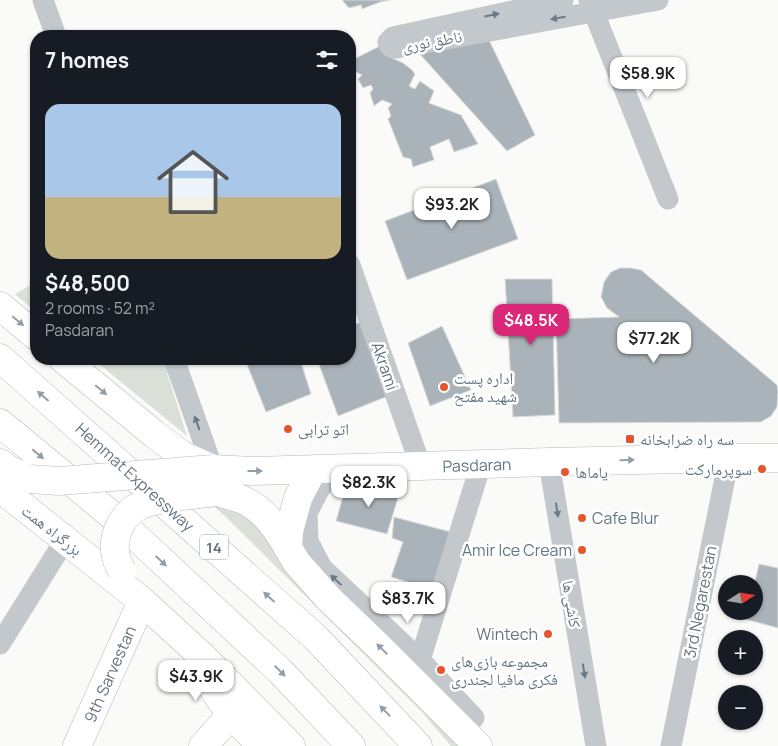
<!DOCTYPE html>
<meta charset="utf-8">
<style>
body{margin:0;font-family:Manrope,"Noto Naskh Arabic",sans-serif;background:#242831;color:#f1f3f6;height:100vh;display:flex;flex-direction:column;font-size:19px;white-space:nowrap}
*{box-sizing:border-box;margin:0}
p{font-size:16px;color:#9ea1a6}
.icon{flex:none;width:28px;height:28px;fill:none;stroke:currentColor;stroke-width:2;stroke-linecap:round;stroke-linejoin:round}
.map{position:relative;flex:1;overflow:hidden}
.details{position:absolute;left:30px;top:30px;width:326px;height:335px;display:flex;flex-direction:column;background:#171b24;border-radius:20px;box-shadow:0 1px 4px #0004}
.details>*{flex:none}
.needle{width:32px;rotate:78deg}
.buttons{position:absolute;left:718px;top:575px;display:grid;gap:10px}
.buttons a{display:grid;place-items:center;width:45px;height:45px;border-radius:50%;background:#171b24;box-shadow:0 1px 4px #0004;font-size:25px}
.price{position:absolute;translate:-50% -42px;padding:0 11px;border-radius:10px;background:#fff;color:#222;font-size:16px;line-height:32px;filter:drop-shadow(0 1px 2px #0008)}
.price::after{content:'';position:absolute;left:50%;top:30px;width:15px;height:11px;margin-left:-8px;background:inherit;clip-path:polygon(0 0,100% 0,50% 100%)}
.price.selected{background:#db2777;color:#fff}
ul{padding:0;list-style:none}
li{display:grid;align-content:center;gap:10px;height:265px;padding:0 15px}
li+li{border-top:1px solid #363941}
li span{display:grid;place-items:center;height:155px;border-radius:15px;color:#555}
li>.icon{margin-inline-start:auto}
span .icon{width:90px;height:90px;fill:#fffc;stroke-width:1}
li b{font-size:21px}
h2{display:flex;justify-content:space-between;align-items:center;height:60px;padding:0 15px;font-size:21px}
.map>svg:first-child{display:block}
.green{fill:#dadfd7}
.building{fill:#aab3b9;stroke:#dcdcda}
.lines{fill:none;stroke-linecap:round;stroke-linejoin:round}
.major-casing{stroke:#b5babe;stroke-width:29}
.highway-casing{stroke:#b4b9bd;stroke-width:29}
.minor{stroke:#c3c8cc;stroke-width:21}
.major{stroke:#fff;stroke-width:28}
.highway{stroke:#fff;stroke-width:28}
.major-bridge-casing{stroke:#b5babe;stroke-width:29;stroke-linecap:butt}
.major-bridge{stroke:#fff;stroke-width:28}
.oneway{fill:#6a7a87}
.oneway2{fill:#939fa8}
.poi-dot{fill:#e4572e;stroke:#fff;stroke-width:2}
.labels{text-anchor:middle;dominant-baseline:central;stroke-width:5;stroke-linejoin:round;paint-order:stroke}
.shield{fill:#fff;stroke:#939fa8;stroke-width:1}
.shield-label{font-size:15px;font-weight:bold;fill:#657683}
.street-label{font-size:16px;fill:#657683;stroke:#fff}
.poi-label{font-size:16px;fill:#657683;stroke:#fff;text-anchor:start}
</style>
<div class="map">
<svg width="778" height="746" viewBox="0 0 778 746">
<rect width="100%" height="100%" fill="#fafaf8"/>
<!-- green -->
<path class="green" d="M36,282V312L15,294Z
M93,359H168L172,371L167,373L187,436Z
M211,504L248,513L466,746H451L422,712L227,518Z"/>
<!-- building -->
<path class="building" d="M342,0H390L380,2L362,9L361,5L349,8Z
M488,38L535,135L507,151L418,52Z
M382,45L384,54L403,63L412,70L415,74L409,86L415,89L420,81L434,91L429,103L461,115L478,144L454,152L449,139L430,147L434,160L413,167L411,159L403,157L388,119L391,116L388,108L392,104L382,100L374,106L370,93L373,89L371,85L363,88L358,79L362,75L356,72L350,74V61Z
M496,179L518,239L407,280L385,221Z
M620,268H630L641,270L777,385L778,392L777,407L771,416L761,422L559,423L556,319L619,317L607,308L601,297L604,282L611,272Z
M505,279H552L555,415L513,417Z
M364,321L393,394L338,416L317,359H350V326Z
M442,326L471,390L430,406L408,343Z
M239,359H254L240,364Z
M254,359H300L311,394L266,412L246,362Z
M401,488L387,534L336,521L345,489Z
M394,517L451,532L435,590L391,577L403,542L392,538Z
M759,564L778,568V628L745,619L747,611H754V586Z"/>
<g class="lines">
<!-- major casing -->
<g class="major-casing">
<path id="major" d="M0,306L36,336
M63,359L154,434L182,455L213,469L253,471L549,462L729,458H778
M0,463L8,469L30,479
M313,469L298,498L289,531L288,548L297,563L329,599L376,644L478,746
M0,488L142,601L203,657L291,746
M217,492C226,495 235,496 243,500C264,509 277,529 288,548
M204,676L231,715L262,746
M77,746L142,601
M203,746L231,715"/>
</g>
<!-- highway casing -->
<g class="highway-casing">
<path id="highway" d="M0,358L316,638L418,746
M0,423L120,522L280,671L351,746"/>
</g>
<!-- minor -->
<path class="minor" d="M43,0L56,36
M563,0L393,37L388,42L389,45L393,48H397L658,0
M589,0L668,199
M350,265L421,467
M174,359L213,469
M549,462L596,746
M334,469L319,490L307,513L308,541L322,568L420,660L474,718
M0,644L65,540
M420,660L481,464
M671,746L729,458"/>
<!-- major -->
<use href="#major" class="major"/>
<!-- highway -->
<use href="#highway" class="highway"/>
<!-- major-bridge casing -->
<g class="major-bridge-casing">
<path id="major-bridge" d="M30,479L59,481L213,469
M122,571C120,567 117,562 116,557C111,536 122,514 141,505C148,502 156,501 163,499C181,496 199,494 217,492"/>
</g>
<!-- major-bridge -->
<use href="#major-bridge" class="major-bridge"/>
</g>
<!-- one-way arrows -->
<defs><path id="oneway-solid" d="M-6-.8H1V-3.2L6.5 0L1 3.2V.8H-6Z" transform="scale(1.25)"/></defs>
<g class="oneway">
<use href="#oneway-solid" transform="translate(492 15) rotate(-12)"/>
<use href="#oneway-solid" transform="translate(558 18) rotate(170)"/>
<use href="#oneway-solid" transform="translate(197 423) rotate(-110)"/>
<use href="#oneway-solid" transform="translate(557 510) rotate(81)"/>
<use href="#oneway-solid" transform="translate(336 580) rotate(-137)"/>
<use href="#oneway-solid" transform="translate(584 671) rotate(81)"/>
</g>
<g class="oneway2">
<use href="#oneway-solid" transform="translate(18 321) rotate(40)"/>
<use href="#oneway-solid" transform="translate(101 390) rotate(40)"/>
<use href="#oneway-solid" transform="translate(43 396) rotate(-139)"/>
<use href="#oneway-solid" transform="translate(38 454) rotate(40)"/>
<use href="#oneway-solid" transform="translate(627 460) rotate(-1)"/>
<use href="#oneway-solid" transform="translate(255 471)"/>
<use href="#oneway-solid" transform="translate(161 561) rotate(43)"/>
<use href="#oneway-solid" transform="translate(269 597) rotate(-138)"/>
<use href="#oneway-solid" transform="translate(382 649) rotate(-135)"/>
<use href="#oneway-solid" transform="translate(280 671) rotate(45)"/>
<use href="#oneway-solid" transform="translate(385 711) rotate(-134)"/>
</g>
<!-- markers -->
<g class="poi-dot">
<circle cx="444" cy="387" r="5"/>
<circle cx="288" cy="429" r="5"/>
<rect x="625" y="434" width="10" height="10" rx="2.5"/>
<circle cx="762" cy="469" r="5"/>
<circle cx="565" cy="472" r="5"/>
<circle cx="582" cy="518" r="5"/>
<circle cx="582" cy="550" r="5"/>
<circle cx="548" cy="634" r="5"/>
<circle cx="441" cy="670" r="5"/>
</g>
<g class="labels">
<!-- shield labels -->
<rect class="shield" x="200" y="534.5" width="28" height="25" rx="4"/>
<g class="shield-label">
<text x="214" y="547">14</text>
</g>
<!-- street labels -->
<g class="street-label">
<text transform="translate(432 41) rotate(-10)">ناطق نوری</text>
<text transform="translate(385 366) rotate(71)">Akrami</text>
<text transform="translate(477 465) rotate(-2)">Pasdaran</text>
<text transform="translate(135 477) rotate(42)">Hemmat Expressway</text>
<text transform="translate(52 530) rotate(38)">بزرگراه همت</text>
<text transform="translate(700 602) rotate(-79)">3rd Negarestan</text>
<text transform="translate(572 604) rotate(81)">کاشی ها</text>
<text transform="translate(110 674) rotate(-66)">9th Sarvestan</text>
</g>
<!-- poi labels -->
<g class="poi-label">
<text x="454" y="378">اداره پست<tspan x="454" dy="18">شهید مفتح</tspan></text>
<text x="298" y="429">اتو ترابی</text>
<text x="640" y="439">سه راه ضرابخانه</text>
<text x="752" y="469" text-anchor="end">سوپرمارکت</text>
<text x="575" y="472">یاماها</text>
<text x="592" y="518">Cafe Blur</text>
<text x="572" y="550" text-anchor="end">Amir Ice Cream</text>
<text x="538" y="634" text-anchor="end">Wintech</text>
<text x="451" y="661">مجموعه بازی‌های<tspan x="451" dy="18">فکری مافیا لجندری</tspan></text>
</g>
</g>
</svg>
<div class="buttons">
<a><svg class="needle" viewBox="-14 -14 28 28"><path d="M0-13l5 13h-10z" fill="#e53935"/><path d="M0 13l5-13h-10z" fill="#9ea1a6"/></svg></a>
<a>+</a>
<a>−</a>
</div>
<b class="price" style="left:648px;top:99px">$58.9K</b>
<b class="price" style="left:452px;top:230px">$93.2K</b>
<b class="price selected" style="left:531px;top:346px">$48.5K</b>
<b class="price" style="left:654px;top:364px">$77.2K</b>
<b class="price" style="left:369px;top:508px">$82.3K</b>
<b class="price" style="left:408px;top:624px">$83.7K</b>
<b class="price" style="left:196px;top:702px">$43.9K</b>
<section class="details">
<h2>7 homes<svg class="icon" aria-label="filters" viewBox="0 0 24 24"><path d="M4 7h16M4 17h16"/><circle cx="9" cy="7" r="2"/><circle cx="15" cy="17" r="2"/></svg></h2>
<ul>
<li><span style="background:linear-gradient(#a9c7e8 60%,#c2b280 0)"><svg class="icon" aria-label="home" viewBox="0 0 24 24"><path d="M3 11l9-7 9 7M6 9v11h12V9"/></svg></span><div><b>$48,500</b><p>2 rooms · 52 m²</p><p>Pasdaran</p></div></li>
</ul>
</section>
</div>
